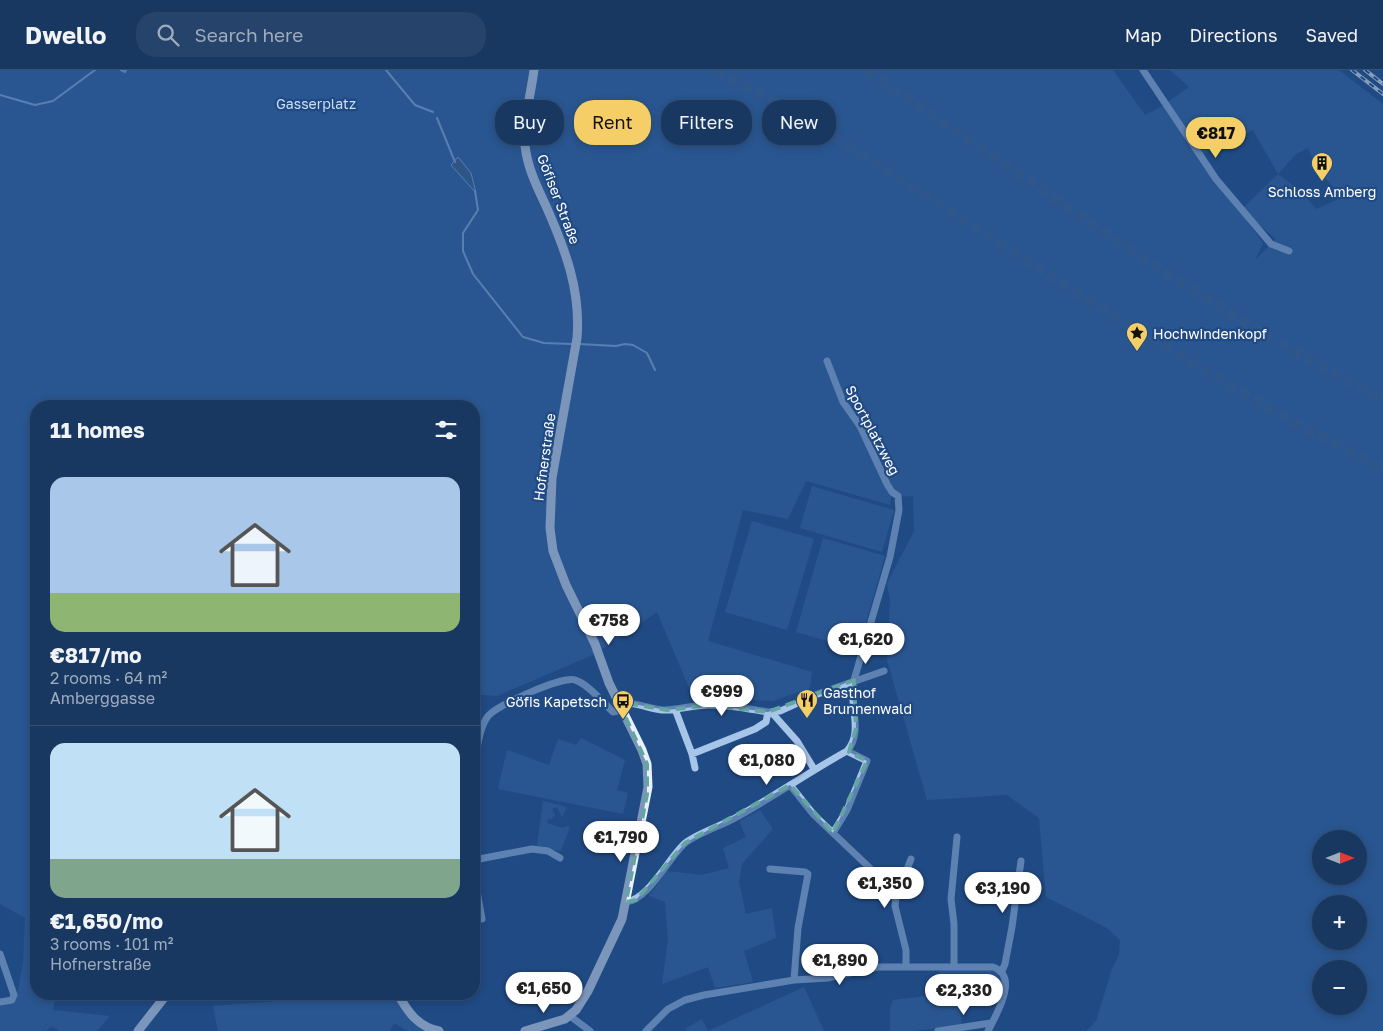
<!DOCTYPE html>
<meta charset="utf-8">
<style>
body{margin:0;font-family:"Golos Text",sans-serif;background:#25436b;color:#f1f3f6;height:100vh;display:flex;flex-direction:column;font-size:19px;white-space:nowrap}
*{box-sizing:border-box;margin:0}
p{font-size:16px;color:#9facbe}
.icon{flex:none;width:28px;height:28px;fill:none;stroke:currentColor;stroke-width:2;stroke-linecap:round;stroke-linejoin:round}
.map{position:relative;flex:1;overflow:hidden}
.details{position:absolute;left:30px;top:330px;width:450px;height:600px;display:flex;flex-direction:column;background:#183862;border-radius:20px;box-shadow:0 2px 8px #0003,0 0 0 1px #365277}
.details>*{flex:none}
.guide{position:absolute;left:495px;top:30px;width:475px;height:45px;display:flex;gap:10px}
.needle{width:32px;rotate:90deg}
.controls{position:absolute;left:1312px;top:760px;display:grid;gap:10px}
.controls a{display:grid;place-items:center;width:55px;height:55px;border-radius:50%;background:#183862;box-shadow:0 2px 8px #0003,0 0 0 1px #365277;font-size:25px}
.price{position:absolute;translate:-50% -42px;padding:0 11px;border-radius:18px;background:#fff;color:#222;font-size:16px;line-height:32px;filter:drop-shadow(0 1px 2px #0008)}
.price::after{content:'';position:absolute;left:50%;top:30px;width:15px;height:11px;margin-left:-8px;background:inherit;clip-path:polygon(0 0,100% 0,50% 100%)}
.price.selected{background:#f6ce67;color:#111}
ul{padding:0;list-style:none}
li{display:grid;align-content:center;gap:10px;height:265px;padding:0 20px}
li+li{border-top:1px solid #365277}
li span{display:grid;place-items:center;height:155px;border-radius:15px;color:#555}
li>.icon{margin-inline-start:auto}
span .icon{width:90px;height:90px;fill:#fffc;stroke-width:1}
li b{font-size:21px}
h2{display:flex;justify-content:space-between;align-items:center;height:60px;padding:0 20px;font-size:21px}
.pill{padding:0 18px;border-radius:20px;background:#183862;box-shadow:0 2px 8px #0003,0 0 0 1px #365277;font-size:18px;line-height:45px}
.pill.selected{background:#f6ce67;color:#111}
header{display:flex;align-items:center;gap:30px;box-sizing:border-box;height:70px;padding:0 25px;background:#183862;border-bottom:1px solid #365277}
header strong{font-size:24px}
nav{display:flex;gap:28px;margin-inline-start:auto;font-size:18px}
.search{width:350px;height:45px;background:#25436b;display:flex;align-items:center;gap:12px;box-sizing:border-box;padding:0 18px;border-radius:20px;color:#9facbe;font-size:19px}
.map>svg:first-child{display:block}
.green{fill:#3464a1;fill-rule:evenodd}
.water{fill:#42618a;stroke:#9abfea}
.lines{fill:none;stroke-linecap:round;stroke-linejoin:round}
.stream{stroke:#9abfea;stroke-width:2}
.highway-tunnel{stroke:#416596;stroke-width:10;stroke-dasharray:10 5;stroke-linecap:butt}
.minor{stroke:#a7c4e9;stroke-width:7}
.major{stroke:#eaf1fe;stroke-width:9}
.rail-casing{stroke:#fff;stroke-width:4}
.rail{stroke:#204a83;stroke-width:2;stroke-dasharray:5.5;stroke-linecap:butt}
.marked{fill:none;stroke:#63a6a1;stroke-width:4;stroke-dasharray:10 6;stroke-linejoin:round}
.labels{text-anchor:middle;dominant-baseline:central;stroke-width:4.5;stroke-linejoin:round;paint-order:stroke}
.park-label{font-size:14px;fill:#cbdef7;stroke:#204a83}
.poi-label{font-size:14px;fill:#fff;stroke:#204a83;text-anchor:start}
.street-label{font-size:14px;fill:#fff;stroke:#204a83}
</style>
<header>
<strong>Dwello</strong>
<div class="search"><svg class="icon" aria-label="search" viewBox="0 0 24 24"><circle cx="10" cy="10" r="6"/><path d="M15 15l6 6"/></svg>Search here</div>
<nav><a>Map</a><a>Directions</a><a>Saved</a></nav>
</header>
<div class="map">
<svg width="1383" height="961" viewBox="0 0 1383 961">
<rect width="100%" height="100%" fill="#204a83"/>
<!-- green -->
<path class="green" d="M0,0H1113L1145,45L1162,36L1189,17L1170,0H1339L1383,34V961H1086L1096,951L1112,899L1119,885L1120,870L1107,858L1046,827L1039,748L1007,725L927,730L887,590L890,531L887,513L914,461L913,426L891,427L890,435L806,411L788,449L743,440L708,571L812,602L810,618L773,631L693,627L657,542L595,584L497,626L474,624V336H36V924H56L53,940L110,946L97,961H59L52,956L46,961H0V934H12L16,931L23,893L25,848L0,834ZM1253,60L1278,104L1242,139L1198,87ZM1308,78L1319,102L1343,127L1316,139L1304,124L1278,104L1296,84ZM1249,146L1276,169L1255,190L1263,173L1246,150ZM1321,769H1359V806H1321ZM1321,834H1359V871H1321ZM1321,899H1359V936H1321Z
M812,416L894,440L882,482L800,458Z
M752,451L814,469L787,560L725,542Z
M823,468L885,486L858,580L796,562Z
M581,668L625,690L617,720L628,723L623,744L498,719L507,680L549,695L558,669L576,675Z
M543,731L567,737L562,747L557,737L552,739L555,745L551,749H548L547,753L564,758L565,756L570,757L561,780C553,782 546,776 537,776Z
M760,740L773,759L742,794L739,812L746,844L772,838L776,868L744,881L753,912L715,918L708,897L662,914L668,869L665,832L649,826L667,801L702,805L729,798L723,778L746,767L739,751Z
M939,898L986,899C1000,903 1003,907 1002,921L959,922L962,956L911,961H890V938L893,930L942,924Z
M804,917L824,961H688L685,959L702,949L708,961Z
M293,924H395L428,961H408L394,953L390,961H218L213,936L279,931Z"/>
<!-- water -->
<path class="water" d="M458,87L471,103L476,123L451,95Z"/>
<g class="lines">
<!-- stream -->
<path class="stream" d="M121,0L125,2L126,0
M386,0L415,35L433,42
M0,25L35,35L53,31L95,0
M437,48L455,92
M475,121L478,140L463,163V181L473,204L523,267L544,273L572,274
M579,274L616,276L625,274L633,275L647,283L655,300"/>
<!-- highway-tunnel -->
<path class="highway-tunnel" d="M716,0L788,39L857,81L1067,217L1137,260L1297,354L1383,398
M866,0L1129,179L1263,263L1383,331"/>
<!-- minor -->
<path class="minor" d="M1143,0L1216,109L1271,174L1289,181
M620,635C634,630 650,640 665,640C680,640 695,634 711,635C730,635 749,639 768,642L773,644L797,671L814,699
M675,639L692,684L695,698
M692,684L755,659L766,652L768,642L780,641L815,625L884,601
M474,702C476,686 478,659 488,646C497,635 562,606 575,610C587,613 604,633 613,642L622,640
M790,715L814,745L833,763L847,740L867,691L847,681
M833,763L873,801
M474,790L532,779L548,781L560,788
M770,799L805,802L808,804L798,858L794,910
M474,805L482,849
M626,832C648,830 668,789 684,774C693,765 723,755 735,748C773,727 809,702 847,681C860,666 854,648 853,630C853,624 853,617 854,610L890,487L899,440L898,426L892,422L887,414L860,356L843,332L827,291
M0,884L14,925L12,930L0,932
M906,896V880L895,836L896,827L911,789
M954,896V854L951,829L957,767
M1002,901L1005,894L1012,857L1021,791
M570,946L590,961
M646,961L668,939L685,930L704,925L794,910L827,908L878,897H993C1020,906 996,945 988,961
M938,961L991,953"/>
<!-- major -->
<path class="major" d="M398,924C407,941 418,957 439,961
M138,961L167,924
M525,961L565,949L576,940L588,921L622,849L648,717L647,694L642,680L609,613L595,574L566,515L553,481L550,458L552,408L577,268C581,220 565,179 546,136C537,117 527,97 525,75C523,51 531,24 534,0"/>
<!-- rail casing -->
<g class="rail-casing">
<path id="rail" d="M1352,0L1383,24
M1365,0L1383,14"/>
</g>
<!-- rail -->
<use href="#rail" class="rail"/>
</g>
<!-- marked area -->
<path d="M0 0H1383V961H0ZM854,610L856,658L849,682L867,691L833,763L790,715L685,773L636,830L626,832L647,724V694L620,635L627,633L667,640L711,635L768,642Z" fill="#204a83" fill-opacity=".55" fill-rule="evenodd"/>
<path class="marked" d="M854,610L856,658L849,682L867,691L833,763L790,715L685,773L636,830L626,832L647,724V694L620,635L627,633L667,640L711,635L768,642Z"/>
<!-- icons -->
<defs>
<g id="building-pin" transform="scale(1.125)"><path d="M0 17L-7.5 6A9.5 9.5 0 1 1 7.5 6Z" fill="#f6ce67" stroke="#204a83"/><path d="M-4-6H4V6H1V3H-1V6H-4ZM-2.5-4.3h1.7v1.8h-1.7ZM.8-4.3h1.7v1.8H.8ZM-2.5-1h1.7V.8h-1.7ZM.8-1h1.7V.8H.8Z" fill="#111"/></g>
<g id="sight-pin" transform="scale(1.125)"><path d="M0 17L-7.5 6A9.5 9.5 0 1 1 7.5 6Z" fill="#f6ce67" stroke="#204a83"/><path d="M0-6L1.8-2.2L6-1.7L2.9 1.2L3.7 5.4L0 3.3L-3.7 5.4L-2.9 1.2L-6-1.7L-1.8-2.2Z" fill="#111"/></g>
<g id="restaurant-pin" transform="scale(1.125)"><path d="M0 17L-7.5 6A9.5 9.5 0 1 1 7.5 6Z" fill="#f6ce67" stroke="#204a83"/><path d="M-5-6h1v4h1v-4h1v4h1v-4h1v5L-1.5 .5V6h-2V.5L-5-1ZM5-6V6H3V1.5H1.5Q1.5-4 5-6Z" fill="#111"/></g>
<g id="bus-pin" transform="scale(1.125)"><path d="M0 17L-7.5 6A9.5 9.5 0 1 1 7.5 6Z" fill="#f6ce67" stroke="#204a83"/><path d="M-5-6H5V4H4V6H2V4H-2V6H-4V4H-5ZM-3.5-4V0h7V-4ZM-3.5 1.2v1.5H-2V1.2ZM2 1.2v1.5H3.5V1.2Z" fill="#111"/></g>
</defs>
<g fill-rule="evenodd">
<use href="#building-pin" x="1322" y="93"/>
<use href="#sight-pin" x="1137" y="263"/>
<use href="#restaurant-pin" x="807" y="630"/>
<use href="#bus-pin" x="623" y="631"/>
</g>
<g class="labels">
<!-- park labels -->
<g class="park-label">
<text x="316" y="33">Gasserplatz</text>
</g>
<!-- poi labels -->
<g class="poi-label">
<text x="1322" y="121" text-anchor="middle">Schloss Amberg</text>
<text x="1153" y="263">Hochwindenkopf</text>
<text x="823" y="622">Gasthof<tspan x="823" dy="16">Brunnenwald</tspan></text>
<text x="607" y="631" text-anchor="end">Göfis Kapetsch</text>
</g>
<!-- street labels -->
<g class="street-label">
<text transform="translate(559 129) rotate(69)">Göfiser Straße</text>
<text transform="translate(873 360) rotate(62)">Sportplatzweg</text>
<text transform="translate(544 387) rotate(-82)">Hofnerstraße</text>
</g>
</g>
</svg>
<div class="controls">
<a><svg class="needle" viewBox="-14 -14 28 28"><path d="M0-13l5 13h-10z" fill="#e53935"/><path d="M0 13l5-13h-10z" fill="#9facbe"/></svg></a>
<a>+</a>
<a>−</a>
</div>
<b class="price selected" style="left:1216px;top:89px">€817</b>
<b class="price" style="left:609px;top:576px">€758</b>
<b class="price" style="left:866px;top:595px">€1,620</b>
<b class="price" style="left:722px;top:647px">€999</b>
<b class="price" style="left:767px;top:716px">€1,080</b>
<b class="price" style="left:621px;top:793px">€1,790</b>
<b class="price" style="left:885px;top:839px">€1,350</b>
<b class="price" style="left:1003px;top:844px">€3,190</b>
<b class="price" style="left:840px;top:916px">€1,890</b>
<b class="price" style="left:544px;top:944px">€1,650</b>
<b class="price" style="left:964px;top:946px">€2,330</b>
<div class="guide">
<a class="pill">Buy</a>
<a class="pill selected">Rent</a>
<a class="pill">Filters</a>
<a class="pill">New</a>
</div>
<section class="details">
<h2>11 homes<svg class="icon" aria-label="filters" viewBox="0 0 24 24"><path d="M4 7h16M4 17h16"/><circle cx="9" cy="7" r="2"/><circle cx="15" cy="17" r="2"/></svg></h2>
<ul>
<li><span style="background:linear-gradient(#a9c7e8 75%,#8fb573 0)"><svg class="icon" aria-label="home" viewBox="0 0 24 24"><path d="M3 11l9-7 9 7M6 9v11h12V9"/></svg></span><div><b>€817/mo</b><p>2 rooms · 64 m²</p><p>Amberggasse</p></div></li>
<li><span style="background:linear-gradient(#bfe0f5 75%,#7fa58c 0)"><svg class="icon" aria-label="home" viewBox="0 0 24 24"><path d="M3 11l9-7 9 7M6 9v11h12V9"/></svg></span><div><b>€1,650/mo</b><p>3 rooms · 101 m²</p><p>Hofnerstraße</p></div></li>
</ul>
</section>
</div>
